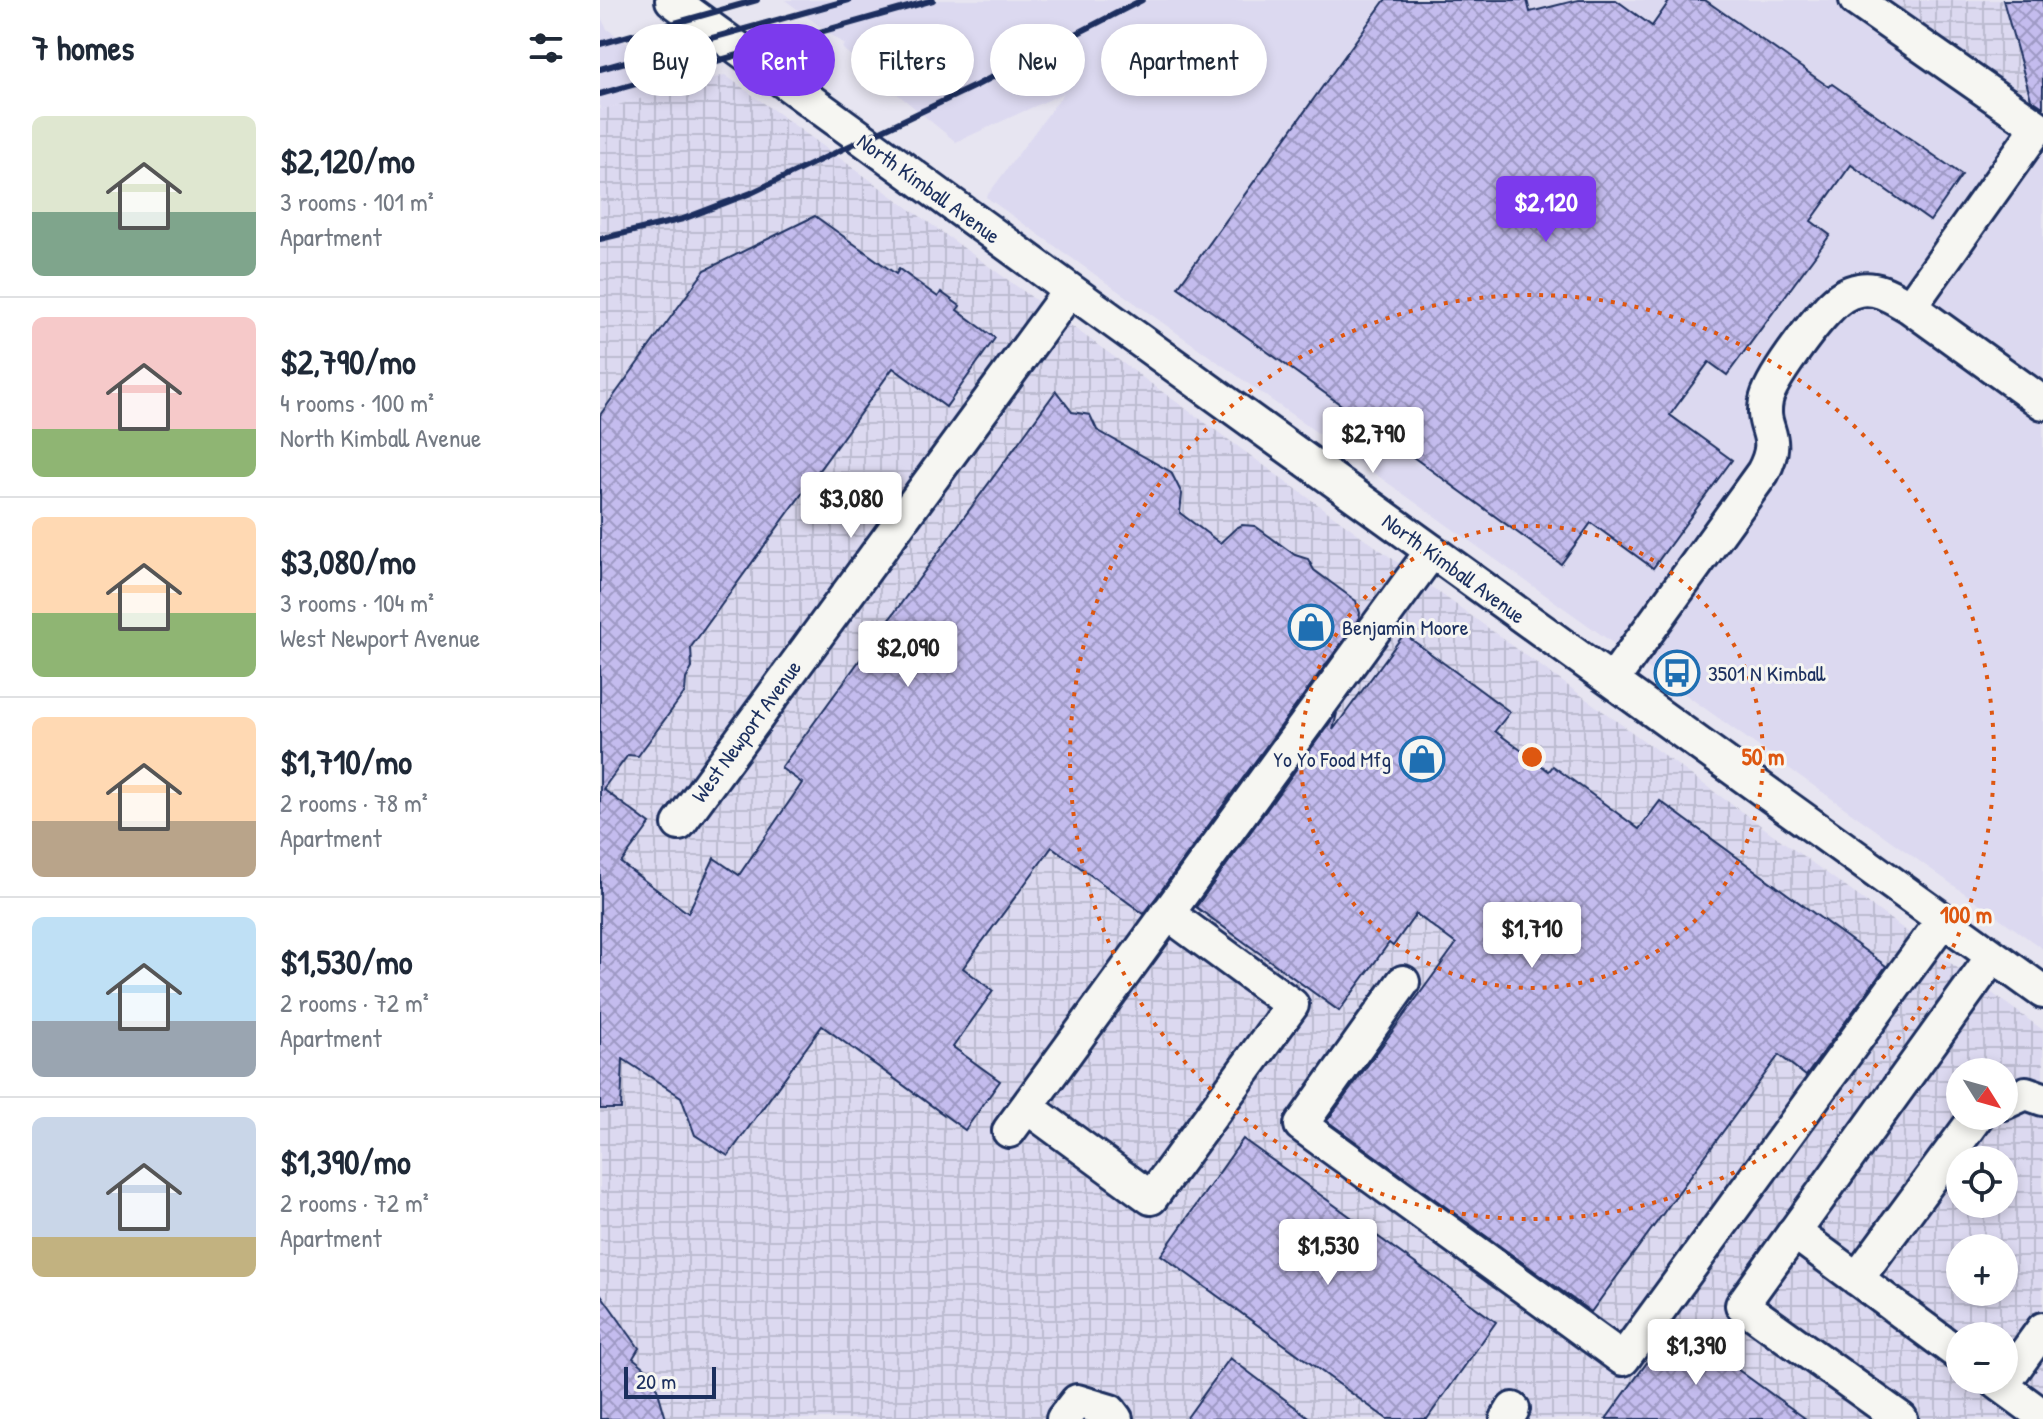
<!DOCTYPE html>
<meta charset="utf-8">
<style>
body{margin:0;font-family:"Patrick Hand",sans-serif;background:#f2f2f3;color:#1f2937;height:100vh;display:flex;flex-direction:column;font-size:30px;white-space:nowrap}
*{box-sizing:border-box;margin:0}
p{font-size:26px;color:#747a83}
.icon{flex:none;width:44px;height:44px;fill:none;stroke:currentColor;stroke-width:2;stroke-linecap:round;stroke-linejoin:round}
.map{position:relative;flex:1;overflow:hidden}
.sheet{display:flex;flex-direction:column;background:#fff;width:600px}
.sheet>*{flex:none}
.top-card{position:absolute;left:24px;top:24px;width:760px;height:72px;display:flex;gap:16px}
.needle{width:52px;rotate:127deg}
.buttons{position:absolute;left:1346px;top:1058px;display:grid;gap:16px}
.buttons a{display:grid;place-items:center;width:72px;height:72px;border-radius:50%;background:#fff;box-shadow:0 4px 12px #0003;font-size:40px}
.scale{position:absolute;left:24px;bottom:20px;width:92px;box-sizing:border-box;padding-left:8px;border:4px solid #1b2f5e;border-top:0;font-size:22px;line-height:28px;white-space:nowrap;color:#1b2f5e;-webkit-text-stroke:6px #f6f6f2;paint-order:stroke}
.price{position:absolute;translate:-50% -68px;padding:0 18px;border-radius:8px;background:#fff;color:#222;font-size:26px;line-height:52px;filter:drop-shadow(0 2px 4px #0008)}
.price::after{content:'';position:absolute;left:50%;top:48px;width:24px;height:18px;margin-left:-12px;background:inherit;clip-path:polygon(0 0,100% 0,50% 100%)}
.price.active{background:#7c3aed;color:#fff}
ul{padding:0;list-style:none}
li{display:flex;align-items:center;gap:24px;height:200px;padding:0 32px}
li+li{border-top:2px solid #e0e1e3}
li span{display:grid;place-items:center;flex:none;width:224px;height:160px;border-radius:12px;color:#555}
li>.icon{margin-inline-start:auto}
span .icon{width:96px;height:96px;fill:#fffc;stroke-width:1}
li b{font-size:34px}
h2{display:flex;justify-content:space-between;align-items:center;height:96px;padding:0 32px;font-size:34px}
.pill{padding:0 28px;border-radius:36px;background:#fff;box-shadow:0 4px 12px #0003;font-size:28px;line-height:72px}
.pill.active{background:#7c3aed;color:#fff}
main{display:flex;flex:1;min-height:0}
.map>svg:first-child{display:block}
.built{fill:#dcd9f0}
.industrial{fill:url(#industrial-grid);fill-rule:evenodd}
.building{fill:url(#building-cross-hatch);stroke:#1b2f5e;stroke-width:2}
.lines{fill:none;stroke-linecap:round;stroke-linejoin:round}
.minor-casing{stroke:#1b2f5e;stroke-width:38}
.minor{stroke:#f6f6f2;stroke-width:32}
.rail{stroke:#1b2f5e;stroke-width:6}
.ring{fill:none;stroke:#de5710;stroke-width:4;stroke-dasharray:4 8}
.labels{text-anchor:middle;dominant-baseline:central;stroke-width:6;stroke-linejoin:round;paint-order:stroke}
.street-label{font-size:22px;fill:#1b2f5e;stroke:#f6f6f2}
.poi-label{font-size:22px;fill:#1b2f5e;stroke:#f6f6f2;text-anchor:start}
.centre{fill:#de5710;stroke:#f6f6f2;stroke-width:4}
.ring-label{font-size:24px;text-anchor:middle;font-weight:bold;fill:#de5710;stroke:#f6f6f2;stroke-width:6;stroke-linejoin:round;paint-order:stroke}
</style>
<main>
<section class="sheet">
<h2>7 homes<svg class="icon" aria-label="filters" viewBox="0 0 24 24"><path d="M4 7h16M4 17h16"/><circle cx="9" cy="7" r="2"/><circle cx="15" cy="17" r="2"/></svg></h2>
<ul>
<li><span style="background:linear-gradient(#dfe7d0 60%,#7fa58c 0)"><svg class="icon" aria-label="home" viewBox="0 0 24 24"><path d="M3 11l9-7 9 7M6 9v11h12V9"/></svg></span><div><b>$2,120/mo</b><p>3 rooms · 101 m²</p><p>Apartment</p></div></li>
<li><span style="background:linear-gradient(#f6c9c9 70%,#8fb573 0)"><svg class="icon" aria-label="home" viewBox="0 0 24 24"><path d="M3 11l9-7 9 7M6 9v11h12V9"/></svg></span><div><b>$2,790/mo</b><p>4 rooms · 100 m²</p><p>North Kimball Avenue</p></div></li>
<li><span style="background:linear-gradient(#ffd9b3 60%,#8fb573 0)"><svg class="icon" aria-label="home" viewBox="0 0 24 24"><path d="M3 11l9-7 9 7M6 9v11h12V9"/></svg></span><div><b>$3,080/mo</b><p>3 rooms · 104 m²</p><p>West Newport Avenue</p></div></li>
<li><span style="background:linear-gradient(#ffd9b3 65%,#b9a48a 0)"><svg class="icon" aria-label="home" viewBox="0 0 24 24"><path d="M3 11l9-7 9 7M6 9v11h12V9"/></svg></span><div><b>$1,710/mo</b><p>2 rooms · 78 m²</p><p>Apartment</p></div></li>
<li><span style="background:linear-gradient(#bfe0f5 65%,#9aa5b1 0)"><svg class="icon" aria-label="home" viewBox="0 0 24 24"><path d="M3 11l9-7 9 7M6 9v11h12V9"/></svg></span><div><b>$1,530/mo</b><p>2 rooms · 72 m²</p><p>Apartment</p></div></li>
<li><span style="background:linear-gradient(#c9d6e8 75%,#c2b280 0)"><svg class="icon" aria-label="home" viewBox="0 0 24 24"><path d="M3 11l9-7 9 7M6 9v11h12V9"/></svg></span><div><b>$1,390/mo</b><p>2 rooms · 72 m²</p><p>Apartment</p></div></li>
</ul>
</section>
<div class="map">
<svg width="1443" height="1419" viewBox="0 0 1443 1419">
<defs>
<pattern id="industrial-grid" width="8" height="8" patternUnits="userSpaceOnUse" patternTransform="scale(2)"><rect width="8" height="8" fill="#dcd9f0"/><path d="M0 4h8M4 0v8" fill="none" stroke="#bcbbd0"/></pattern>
<pattern id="building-cross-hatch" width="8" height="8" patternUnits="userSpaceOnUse" patternTransform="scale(2)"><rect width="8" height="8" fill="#c4bcee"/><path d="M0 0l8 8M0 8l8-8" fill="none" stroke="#9e99c4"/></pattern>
</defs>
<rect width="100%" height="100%" fill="#e7e5f1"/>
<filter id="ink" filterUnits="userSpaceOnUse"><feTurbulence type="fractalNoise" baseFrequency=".0125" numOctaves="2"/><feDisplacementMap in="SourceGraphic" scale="16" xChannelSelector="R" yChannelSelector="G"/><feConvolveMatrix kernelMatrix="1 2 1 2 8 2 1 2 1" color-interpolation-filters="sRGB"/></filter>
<g filter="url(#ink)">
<!-- built -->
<path class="built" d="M185,0H1285L1443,110V949L386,197L464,93L356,142L244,50L242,47L245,45Z
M0,16L7,29L87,86L0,110Z"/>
<!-- industrial -->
<path class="industrial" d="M1285,0H1443V110Z
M125,75L1443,1030V1419H0V110ZM1360,1072H1404V1116H1360ZM1360,1160H1404V1204H1360ZM1360,1248H1404V1292H1360ZM1360,1336H1404V1380H1360Z"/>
<!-- building -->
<path class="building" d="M785,0H927L930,12L978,0H1016L1052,26L1070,0H1105L1229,87L1232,84L1362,175L1330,221L1251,165L1211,221L1230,235L1127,375L1109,362L1070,415L1132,460L1053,568L991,523L961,564L578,287Z
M1403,0H1443V107L1431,99Z
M215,216L296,274L299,269L338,297L341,292L360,306L357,310L395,338L346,407L293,368L91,647L92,668L86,679L85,692L38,756L28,755L3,789L50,824L21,863L88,913L114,858L139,875L202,783L181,768L456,391L472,412L490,415L497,430L571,472L582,494L580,513L620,543L636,528L642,525L655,526L695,555L708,559L714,570L756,601L760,613L759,619L544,914L452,847L363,968L393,991L353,1047L400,1081L365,1130L222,1026L128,1156L95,1135L81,1097L23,1059L21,1109H0V415L105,270Z
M804,634L910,712L895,731L949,771L953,766L1039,829L1060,801L1286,966L1206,1076L1179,1055L991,1312L727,1121L856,944L816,914L793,946L789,943L739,1011L596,907L737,713L733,730Z
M643,1139L896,1322L827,1419H787L561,1255Z
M0,1293L39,1348L33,1358L53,1374L66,1419H0Z
M1075,1324L1206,1419H1006Z
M630,1358L711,1419H586Z"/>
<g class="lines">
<!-- minor casing -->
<g class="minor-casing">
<path id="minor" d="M72,0L470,290L1443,992
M1256,0L1438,127L1310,307L1443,403
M1012,681L1163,472C1183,434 1160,432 1166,401C1169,381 1213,324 1228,309C1236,300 1247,292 1259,290C1278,286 1294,298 1310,307
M79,824L470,290
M803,982L701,1125L1023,1359L1343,920
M1404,1103L1426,1093L1443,1099
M427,1107L551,1198L692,1005L567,913
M409,1131L832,551
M1194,1232L1360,1355
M1257,1279L1377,1116
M1394,1380L1443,1416
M1402,1386L1443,1329
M463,1419L477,1401L510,1411L516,1419
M907,1419L913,1409
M1301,1419L1142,1305L1393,956"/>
</g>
<!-- minor -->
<use href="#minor" class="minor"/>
<!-- rail -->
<path class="rail" d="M0,44L157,0
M0,69L249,0
M0,94L333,0
M0,239L83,219L151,193L377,85L542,0"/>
</g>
</g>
<!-- distance rings -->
<g class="ring">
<circle cx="932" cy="757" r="231"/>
<circle cx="932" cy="757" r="462"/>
</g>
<!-- icons -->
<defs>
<g id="shop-ring" transform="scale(2.3)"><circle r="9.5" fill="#f6f6f2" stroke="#1f6fb2" stroke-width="1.5"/><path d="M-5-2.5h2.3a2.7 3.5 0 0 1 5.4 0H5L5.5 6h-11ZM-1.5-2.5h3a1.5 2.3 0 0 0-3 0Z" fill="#1f6fb2"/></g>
<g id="bus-ring" transform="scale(2.3)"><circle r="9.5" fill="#f6f6f2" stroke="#1f6fb2" stroke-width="1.5"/><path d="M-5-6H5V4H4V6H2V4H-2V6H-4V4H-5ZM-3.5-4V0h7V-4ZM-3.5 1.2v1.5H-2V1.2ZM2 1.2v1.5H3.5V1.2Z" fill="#1f6fb2"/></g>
</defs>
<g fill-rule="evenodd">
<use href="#shop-ring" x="711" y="627"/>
<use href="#bus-ring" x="1077" y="673"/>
<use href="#shop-ring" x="822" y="759"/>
</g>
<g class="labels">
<!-- street labels -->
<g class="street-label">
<text transform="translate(329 188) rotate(36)">North Kimball Avenue</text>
<text transform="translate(854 568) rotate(36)">North Kimball Avenue</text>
<text transform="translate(146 731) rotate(-54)">West Newport Avenue</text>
</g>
<!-- poi labels -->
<g class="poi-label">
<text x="742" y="627">Benjamin Moore</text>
<text x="1108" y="673">3501 N Kimball</text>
<text x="791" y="759" text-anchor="end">Yo Yo Food Mfg</text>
</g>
</g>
<circle cx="932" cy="757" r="12" class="centre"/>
<g class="ring-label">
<text x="1163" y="765">50 m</text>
<text x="1366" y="923">100 m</text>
</g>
</svg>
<div class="buttons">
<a><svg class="needle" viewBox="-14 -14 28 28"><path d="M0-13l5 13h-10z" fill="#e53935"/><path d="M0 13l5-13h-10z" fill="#747a83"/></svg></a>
<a><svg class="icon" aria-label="locate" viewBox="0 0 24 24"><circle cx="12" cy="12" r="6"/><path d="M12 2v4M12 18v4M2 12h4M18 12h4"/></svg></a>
<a>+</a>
<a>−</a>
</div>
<div class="scale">20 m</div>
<b class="price active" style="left:946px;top:244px">$2,120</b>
<b class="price" style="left:773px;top:475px">$2,790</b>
<b class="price" style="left:251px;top:540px">$3,080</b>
<b class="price" style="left:308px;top:689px">$2,090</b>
<b class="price" style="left:932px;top:970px">$1,710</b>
<b class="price" style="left:728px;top:1287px">$1,530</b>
<b class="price" style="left:1096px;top:1387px">$1,390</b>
<div class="top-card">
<a class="pill">Buy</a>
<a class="pill active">Rent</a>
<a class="pill">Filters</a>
<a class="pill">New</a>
<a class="pill">Apartment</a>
</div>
</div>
</main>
